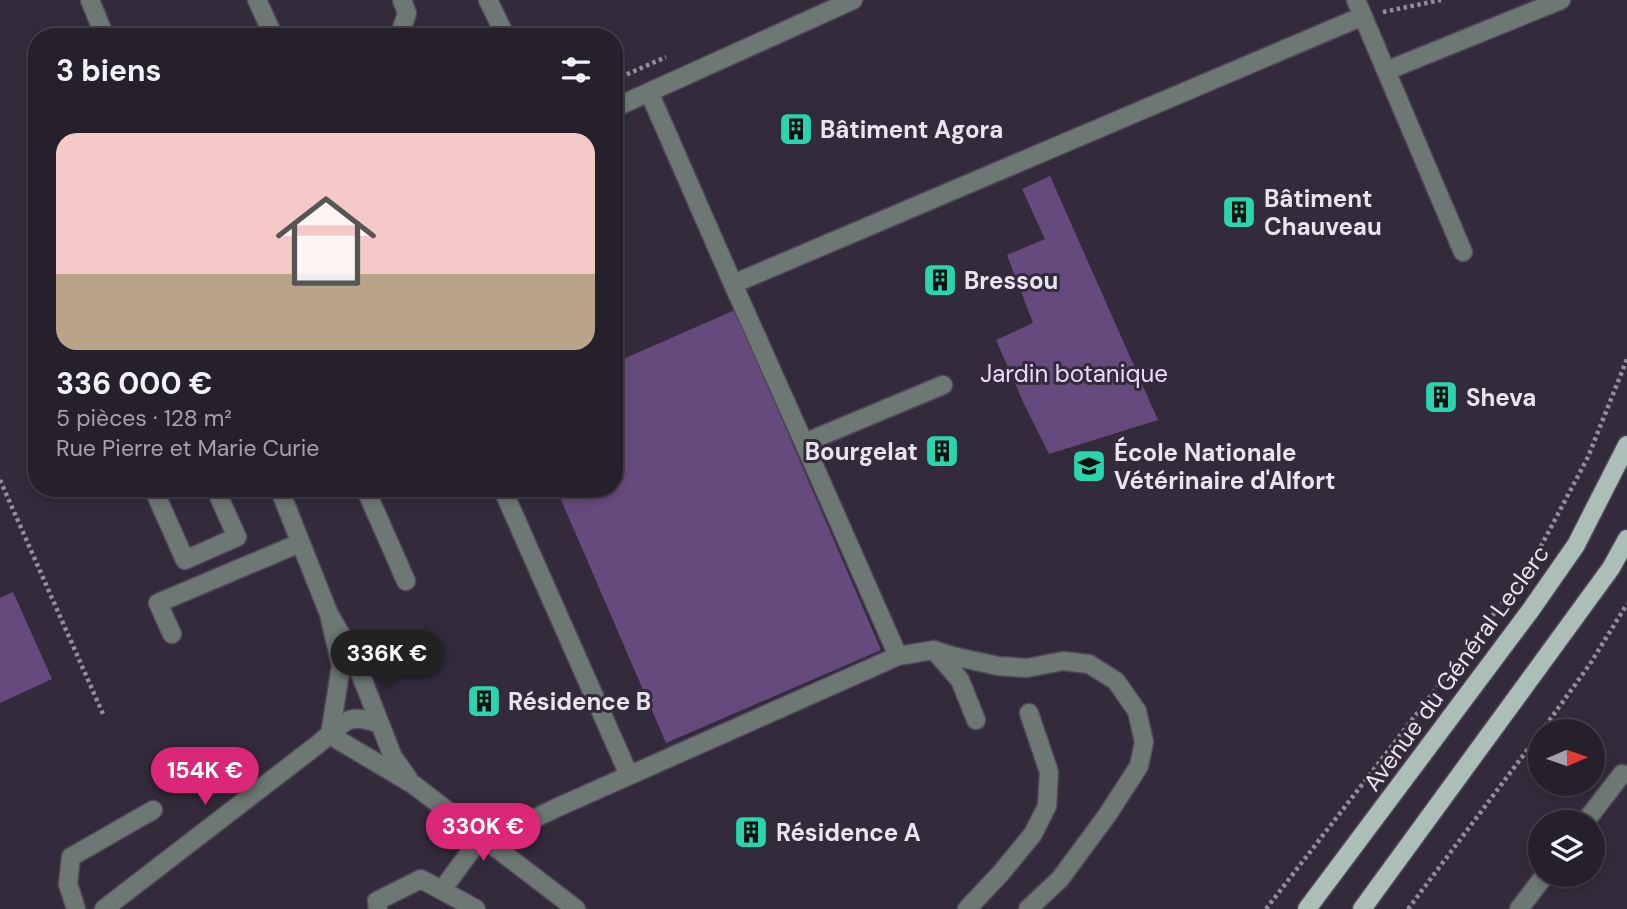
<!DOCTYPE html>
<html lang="fr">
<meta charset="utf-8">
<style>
body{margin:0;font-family:"DM Sans",sans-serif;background:#2e2834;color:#f1f3f6;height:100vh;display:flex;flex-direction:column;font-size:26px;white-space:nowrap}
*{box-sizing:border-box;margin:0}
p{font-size:23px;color:#a4a3a9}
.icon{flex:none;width:38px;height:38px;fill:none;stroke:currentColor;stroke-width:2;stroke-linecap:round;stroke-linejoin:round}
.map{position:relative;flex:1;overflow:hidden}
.details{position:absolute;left:28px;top:28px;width:595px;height:469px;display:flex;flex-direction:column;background:#26202c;border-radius:28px;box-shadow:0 4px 10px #0003,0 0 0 2px #423e48}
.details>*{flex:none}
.needle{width:46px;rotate:88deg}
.buttons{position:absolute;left:1528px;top:719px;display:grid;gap:14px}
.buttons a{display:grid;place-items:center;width:77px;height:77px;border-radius:50%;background:#26202c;box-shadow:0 4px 10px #0003,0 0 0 2px #423e48;font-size:35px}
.price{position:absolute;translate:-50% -60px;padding:0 16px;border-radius:24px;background:#db2777;color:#fff;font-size:23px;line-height:46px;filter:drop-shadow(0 2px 4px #0008)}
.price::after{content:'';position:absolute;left:50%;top:42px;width:21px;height:16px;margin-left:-10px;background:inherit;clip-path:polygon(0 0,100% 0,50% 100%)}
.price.on{background:#222;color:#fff}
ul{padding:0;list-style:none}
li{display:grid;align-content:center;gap:14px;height:371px;padding:0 28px}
li span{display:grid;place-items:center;height:217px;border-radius:21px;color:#555}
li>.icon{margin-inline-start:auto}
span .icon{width:126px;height:126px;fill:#fffc;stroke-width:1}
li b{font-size:30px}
h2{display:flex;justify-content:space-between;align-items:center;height:84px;padding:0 28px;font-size:30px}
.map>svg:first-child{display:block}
.green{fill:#654b7d}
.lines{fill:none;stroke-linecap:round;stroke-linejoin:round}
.minor-casing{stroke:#504958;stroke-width:21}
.major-casing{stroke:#504958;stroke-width:21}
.path{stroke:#948e9b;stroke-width:4.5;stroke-dasharray:3.5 3.5;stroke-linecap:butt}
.minor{stroke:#6d7774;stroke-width:18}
.major{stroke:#abbfb8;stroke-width:18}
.labels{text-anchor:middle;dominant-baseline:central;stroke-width:6;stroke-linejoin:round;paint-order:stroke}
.poi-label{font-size:24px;font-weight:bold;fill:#e9e5ef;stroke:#332b3b;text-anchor:start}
.park-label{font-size:24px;fill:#ebdafc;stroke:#332b3b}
.street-label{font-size:24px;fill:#e9e5ef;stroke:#332b3b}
</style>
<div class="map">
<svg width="1627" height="909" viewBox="0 0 1627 909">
<rect width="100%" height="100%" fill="#332b3b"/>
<!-- green -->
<path class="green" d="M1050,176L1158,420L1049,454L1024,404L996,340L1033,323L1007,255L1045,239L1022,189Z
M735,310L881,650L666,743L556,488H614V363Z
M13,592L52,679L0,703V598Z"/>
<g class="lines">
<!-- minor casing -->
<g class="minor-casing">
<path id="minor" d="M90,0L105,37
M257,0L274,37
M488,0L506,37
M1356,0L1463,252
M399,37L407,13L402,0
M1386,71L1561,0
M649,92L733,284L1363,16
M614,108L853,0
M733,284L804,443L943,385
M804,443L898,656
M153,488L185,560L237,537L215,488
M279,488L329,614L353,655L393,757L408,778
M365,488L406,581
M502,488L629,775
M329,614L341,666L330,735L414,785L576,909
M172,634L158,603L300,543
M934,650L952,656L998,666L1027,668L1063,661L1089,664L1116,681L1137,711L1144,742L1139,766L1108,814L1060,879L1028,909
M1585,822L1622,774
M497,849L517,827L556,808L898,656L934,650L960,680L976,720
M442,890L481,837
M76,909L68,884L71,857L153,810
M104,909L317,745C341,726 346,710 379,724
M378,909L377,901L421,879L476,909
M967,909L1001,873L1033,834L1047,806L1049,772L1029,713
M1519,909L1545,875"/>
</g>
<!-- major casing -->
<g class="major-casing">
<path id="major" d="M1307,909L1530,611L1576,545L1627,445
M1362,909L1611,568L1627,539"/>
</g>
<!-- path -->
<path class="path" d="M1383,12L1441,0
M614,80L666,57
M0,480L103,714
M1541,732L1590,664L1627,604
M1266,909L1530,567L1588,457L1627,359
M1408,909L1540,733"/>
<!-- minor -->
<use href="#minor" class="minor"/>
<!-- major -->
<use href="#major" class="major"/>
</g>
<!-- icons -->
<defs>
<g id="building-square" transform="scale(1.75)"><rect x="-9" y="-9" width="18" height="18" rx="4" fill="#28d5ad" stroke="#332b3b"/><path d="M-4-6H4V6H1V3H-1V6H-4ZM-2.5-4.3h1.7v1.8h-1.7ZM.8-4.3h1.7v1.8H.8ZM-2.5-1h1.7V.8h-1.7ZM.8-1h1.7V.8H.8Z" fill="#111"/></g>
<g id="university-square" transform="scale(1.75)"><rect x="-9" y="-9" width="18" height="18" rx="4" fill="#28d5ad" stroke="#332b3b"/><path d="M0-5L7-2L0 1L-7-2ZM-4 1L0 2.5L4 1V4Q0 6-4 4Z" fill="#111"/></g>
</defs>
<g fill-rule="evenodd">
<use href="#building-square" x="796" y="129"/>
<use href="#building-square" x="1239" y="212"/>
<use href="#building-square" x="940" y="280"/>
<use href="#building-square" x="1441" y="397"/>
<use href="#building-square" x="942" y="451"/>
<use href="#university-square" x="1089" y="466"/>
<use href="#building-square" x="484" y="701"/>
<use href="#building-square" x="751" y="832"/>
</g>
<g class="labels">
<!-- poi labels -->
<g class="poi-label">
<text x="820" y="129">Bâtiment Agora</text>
<text x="1264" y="198">Bâtiment<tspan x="1264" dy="28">Chauveau</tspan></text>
<text x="964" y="280">Bressou</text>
<text x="1466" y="397">Sheva</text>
<text x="918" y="451" text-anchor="end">Bourgelat</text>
<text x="1114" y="452">École Nationale<tspan x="1114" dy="28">Vétérinaire d'Alfort</tspan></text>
<text x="508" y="701">Résidence B</text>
<text x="776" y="832">Résidence A</text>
</g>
<!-- park labels -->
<g class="park-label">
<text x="1074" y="373">Jardin botanique</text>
</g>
<!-- street labels -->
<g class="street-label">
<text transform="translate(1456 668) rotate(-54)">Avenue du Général Leclerc</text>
</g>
</g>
</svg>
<div class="buttons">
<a><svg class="needle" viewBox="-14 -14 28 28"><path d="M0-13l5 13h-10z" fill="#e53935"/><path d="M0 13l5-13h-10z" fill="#a4a3a9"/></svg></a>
<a><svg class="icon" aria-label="layers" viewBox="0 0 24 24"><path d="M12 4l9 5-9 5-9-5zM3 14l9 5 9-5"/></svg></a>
</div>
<b class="price on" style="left:387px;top:690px">336K €</b>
<b class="price" style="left:205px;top:807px">154K €</b>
<b class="price" style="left:483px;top:863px">330K €</b>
<section class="details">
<h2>3 biens<svg class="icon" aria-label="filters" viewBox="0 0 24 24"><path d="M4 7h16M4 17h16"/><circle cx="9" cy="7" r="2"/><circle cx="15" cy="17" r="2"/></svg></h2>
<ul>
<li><span style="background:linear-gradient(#f6c9c9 65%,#b9a48a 0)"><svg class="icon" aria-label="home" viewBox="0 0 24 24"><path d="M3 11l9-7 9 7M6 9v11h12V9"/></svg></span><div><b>336 000 €</b><p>5 pièces · 128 m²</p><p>Rue Pierre et Marie Curie</p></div></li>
</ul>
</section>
</div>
